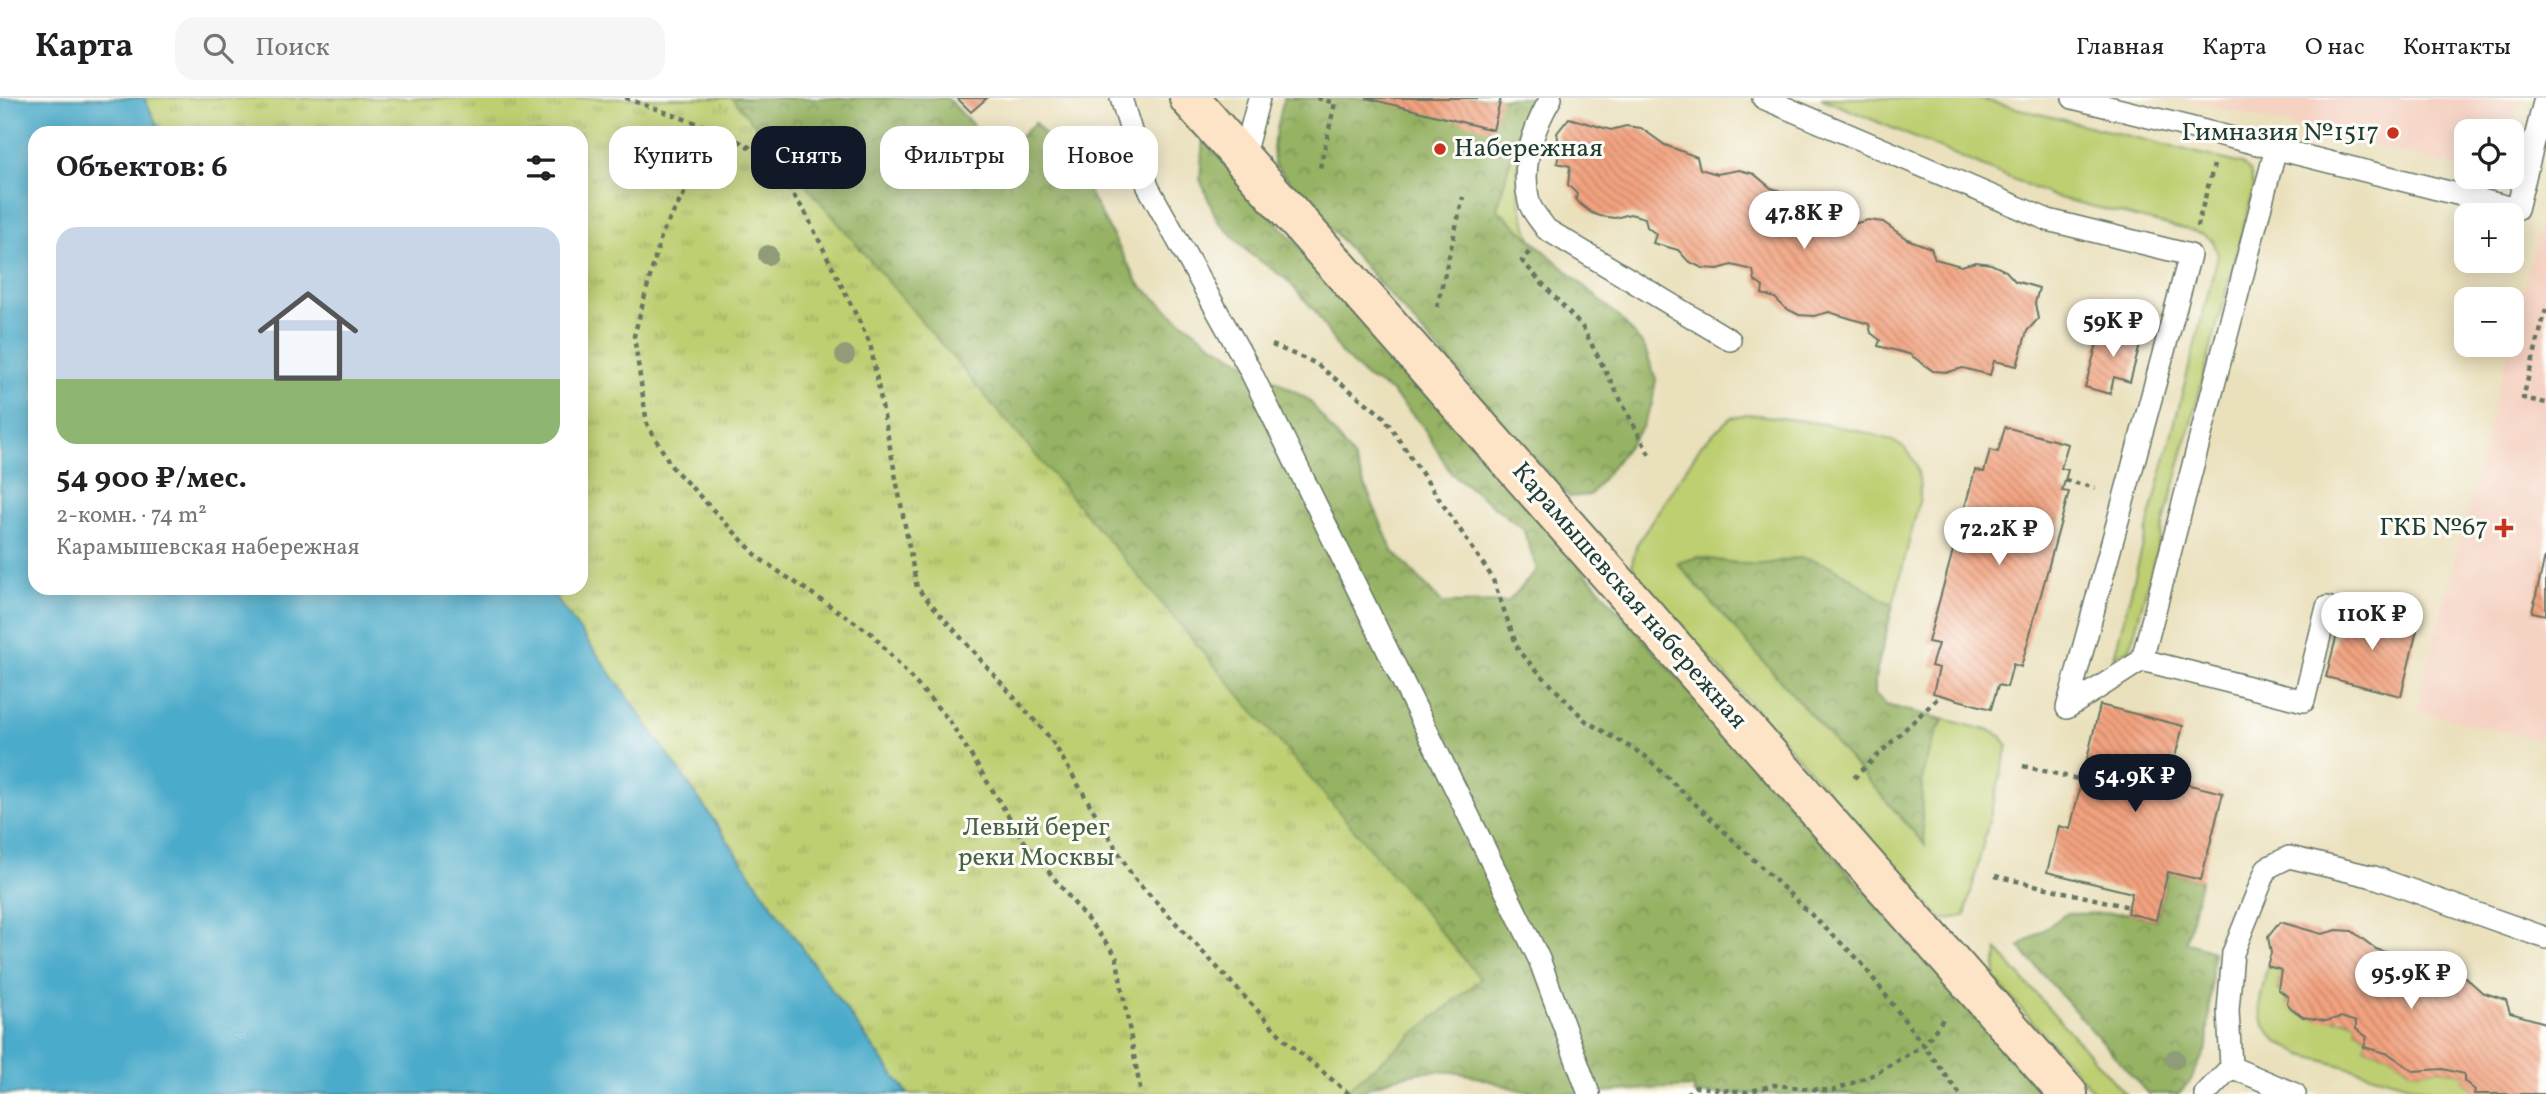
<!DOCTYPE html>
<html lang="ru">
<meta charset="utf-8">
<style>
body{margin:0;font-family:Vollkorn,serif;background:#f6f6f6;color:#202124;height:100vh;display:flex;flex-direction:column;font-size:26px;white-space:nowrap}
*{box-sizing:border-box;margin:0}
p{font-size:23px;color:#757577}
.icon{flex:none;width:38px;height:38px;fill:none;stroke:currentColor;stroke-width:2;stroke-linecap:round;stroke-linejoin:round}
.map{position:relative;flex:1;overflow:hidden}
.drawer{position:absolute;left:28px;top:28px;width:560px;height:469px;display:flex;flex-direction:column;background:#fff;border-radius:21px;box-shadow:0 4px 18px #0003}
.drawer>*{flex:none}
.hud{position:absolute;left:609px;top:28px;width:665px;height:63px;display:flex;gap:14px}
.controls{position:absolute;left:2454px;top:21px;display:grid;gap:14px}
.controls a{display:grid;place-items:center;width:70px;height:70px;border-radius:14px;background:#fff;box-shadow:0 4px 18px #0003;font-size:35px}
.price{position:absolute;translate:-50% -60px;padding:0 16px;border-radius:24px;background:#fff;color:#222;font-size:23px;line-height:46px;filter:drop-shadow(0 2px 4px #0008)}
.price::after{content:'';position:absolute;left:50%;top:42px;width:21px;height:16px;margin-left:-10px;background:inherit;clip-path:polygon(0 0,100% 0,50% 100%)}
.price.current{background:#111827;color:#fff}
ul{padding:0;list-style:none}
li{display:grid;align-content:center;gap:14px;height:371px;padding:0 28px}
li+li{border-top:2px solid #e0e0e0}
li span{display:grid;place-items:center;height:217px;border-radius:21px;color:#555}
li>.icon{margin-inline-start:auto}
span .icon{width:126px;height:126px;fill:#fffc;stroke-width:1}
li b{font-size:30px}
h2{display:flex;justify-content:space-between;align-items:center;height:84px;padding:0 28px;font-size:30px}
.chip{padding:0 24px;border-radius:21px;background:#fff;box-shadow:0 4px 18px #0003;font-size:24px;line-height:63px}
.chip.current{background:#111827;color:#fff}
header{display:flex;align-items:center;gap:42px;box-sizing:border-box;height:98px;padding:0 35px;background:#fff;border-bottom:2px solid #e0e0e0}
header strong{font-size:33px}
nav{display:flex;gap:38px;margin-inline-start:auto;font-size:24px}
.search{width:490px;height:63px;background:#f6f6f6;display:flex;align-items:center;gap:18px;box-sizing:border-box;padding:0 24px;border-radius:21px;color:#757577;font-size:26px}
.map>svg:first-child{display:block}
.built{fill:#f5d2c2}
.green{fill:#becf72;stroke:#6e8653;stroke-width:2}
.forest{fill:url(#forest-crowns);stroke:#5a784c;stroke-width:2}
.park{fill:url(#park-tufts);stroke:#6e8653;stroke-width:2}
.water{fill:#4babca;stroke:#35747f;stroke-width:2}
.building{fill:url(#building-back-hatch)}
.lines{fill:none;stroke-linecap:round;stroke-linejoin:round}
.lane-casing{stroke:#667664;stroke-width:24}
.secondary-casing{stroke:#667664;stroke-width:42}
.path{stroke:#667664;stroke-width:4.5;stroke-dasharray:5 5;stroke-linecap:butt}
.lane{stroke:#fff;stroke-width:21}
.secondary{stroke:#fee4c6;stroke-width:38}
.tree{fill:#909b7a}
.poi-dot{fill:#c8321e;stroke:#fdfcf7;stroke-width:2.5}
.labels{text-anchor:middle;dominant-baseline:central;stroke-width:6;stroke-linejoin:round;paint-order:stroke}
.poi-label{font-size:26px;fill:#1f3d34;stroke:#fdfcf7;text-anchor:end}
.street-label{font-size:26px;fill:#1f3d34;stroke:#fdfcf7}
.park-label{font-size:26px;fill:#476244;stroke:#fdfcf7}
</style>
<header>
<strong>Карта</strong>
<div class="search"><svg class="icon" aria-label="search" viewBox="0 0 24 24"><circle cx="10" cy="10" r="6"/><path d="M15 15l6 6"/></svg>Поиск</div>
<nav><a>Главная</a><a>Карта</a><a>О нас</a><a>Контакты</a></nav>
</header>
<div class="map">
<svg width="2546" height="996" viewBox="0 0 2546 996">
<defs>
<pattern id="forest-crowns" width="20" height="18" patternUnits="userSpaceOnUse" patternTransform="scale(1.75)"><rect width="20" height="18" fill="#96b264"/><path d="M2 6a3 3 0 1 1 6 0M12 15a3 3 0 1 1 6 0" fill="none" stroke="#7a9253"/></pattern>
<pattern id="park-tufts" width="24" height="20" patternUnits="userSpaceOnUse" patternTransform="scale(1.75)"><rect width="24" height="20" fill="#becf72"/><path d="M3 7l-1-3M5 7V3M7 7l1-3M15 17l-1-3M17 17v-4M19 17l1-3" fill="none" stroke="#9aa95e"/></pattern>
<pattern id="building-back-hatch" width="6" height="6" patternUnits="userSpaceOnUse" patternTransform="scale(1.75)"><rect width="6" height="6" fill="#f3a27f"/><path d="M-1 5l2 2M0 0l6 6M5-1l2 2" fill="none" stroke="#c48569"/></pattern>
</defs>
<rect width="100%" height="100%" fill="#fdfcf7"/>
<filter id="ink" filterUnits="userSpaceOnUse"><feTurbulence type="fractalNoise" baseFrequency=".0143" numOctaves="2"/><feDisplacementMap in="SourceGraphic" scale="14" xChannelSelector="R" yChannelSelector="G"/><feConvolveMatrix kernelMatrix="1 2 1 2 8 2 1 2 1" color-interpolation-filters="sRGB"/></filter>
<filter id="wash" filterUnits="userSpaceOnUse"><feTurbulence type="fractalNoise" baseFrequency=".00686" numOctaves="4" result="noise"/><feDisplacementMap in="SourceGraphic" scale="28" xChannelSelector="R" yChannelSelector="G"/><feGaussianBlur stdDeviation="1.57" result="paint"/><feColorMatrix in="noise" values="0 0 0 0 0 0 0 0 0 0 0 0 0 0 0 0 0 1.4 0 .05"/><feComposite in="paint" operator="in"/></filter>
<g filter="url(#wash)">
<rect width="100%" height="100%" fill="#eae0bc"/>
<!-- built -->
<path class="built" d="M2180,0H2520L2511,36V33H2466V71Z
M2546,104V643L2416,613Z"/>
<!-- green -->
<path class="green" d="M1527,0H1539C1515,54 1509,87 1532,142L1497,111Z
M1821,0H1975L2242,66L2250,73L2254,90L2130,551L2114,559L2218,157L2213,143L2203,136L2055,99Z
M1747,316C1782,320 1877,330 1903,349C1919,361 1920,382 1920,400L1875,579V596L1886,607L1991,633L2001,638L2008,648L1965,818L1942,822L1634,474L1632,465L1637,446L1702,346L1730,320Z
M1997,852L2125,996H2096L1995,881Z
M2267,868L2281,872L2278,891L2288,899L2287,905C2308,930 2330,916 2356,924V931L2367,939L2364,949L2389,956L2413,973L2443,971L2464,976V983L2475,992L2474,996H2441L2303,957L2278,944L2264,928L2259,908Z"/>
<!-- forest -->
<path class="forest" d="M144,0H947L1001,56L1035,25L1079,76L1139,186L1176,219L1211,245L1309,302L1354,361L1392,452L1442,505L1508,504L1537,472L1523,431L1451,375L1422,327L1391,293L1366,279L1341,255L1315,213L1286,181L1249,155L1217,122L1200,81L1203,40L2043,996H1694V989C1643,990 1594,996 1543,996C1516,994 1491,982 1465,976C1425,968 1392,978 1356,996H908L621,586L548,490H581V35H161Z
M1284,0H1527L1497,111L1621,221L1644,248L1656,281L1652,306L1641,331L1590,397L1569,399L1274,66L1273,47Z
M1698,459C1718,462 1742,468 1763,466C1781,464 1793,457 1812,462C1844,469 1865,492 1893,507L1875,579V596L1886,607L1943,622C1918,666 1919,698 1925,747L1677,465Z
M2168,774L2201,782L2186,844L2213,853L2207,949L2191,982L2178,996H2148L2019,849L2066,816L2127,815L2156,822Z"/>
<!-- park -->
<path class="park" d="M144,0H732L1481,881L1341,996H908C783,831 673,655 548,490H581V35H161Z"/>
<!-- water -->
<path class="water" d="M0,0H144L161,35H35V490H548C673,655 783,831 908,996H0Z"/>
<g id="blocks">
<!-- building -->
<path class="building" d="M957,0H987L971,14Z
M1366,0H1501L1493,32Z
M1569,20L1611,32L1626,28L1641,30L1665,47L1697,59L1700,71L1717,76L1739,72L1754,76L1771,90L1795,98L1799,111L1853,126L1868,122L1883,124L1907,141L1931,150L1935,161L1961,168L1976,164L1991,166L2006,173L2015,183L2039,190L2035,205L2038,221L2027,233L2017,268L1994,263L1990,277L1963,270L1948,274L1933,273L1909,256L1878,248L1880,242L1871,235L1869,226L1829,214L1814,218L1799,217L1785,210L1775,200L1762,196L1763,189L1755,183L1753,172L1732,167L1718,171L1702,170L1688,163L1678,152L1653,145L1656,136L1647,129L1645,120L1630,116L1615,120L1600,118L1592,115L1580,106L1576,101L1577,96L1568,87L1570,68L1557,65L1560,51L1557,35Z
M2102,228L2142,239L2130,284L2114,279L2110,296L2085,289Z
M2005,329L2068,346L2061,370L2068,372L2062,393L2069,394L2021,569L2013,566L2007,589L1998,587L1991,611L1933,595L1939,570L1931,568L1938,546L1928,544L1975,372L1984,374L1990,352L1998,354Z
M2545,459H2546V517L2532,514Z
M2344,509L2418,528L2401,598L2326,579Z
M2100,607L2183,628L2169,682L2223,695L2201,782L2168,774L2156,822L2127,815L2132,795L2047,774L2059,728L2070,731Z
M2280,824L2322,836L2337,832L2352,833L2376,851L2408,862L2412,875L2427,879L2450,876L2465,879L2482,894L2506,902L2510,915L2546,925V996H2474L2475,992L2464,983V976L2443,971L2413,973L2389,956L2364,949L2367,939L2356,931V924L2341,919L2326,923L2303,919L2291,910L2287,905L2288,899L2278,891L2281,872L2267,868L2271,855L2268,839Z"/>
</g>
</g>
<g filter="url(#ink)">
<use href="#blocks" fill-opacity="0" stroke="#667664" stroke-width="2"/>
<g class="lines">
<!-- lane casing -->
<g class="lane-casing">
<path id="lane" d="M1121,0L1148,89L1250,272L1539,861L1589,996
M1551,0C1533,31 1520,67 1529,104C1531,113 1541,123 1546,131L1730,242
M1763,0L2048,122L2190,157L2067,610L2142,562L2304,603L2327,509
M2073,0L2517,111L2545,0
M1243,61L1259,0
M2142,562L2276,50
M2205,996L2231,969
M2295,996L2231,969L2228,912L2233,855L2267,770L2289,759L2374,779L2546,840"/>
</g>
<!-- secondary casing -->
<g class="secondary-casing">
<path id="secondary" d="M1189,0L2068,996"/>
</g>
<!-- path -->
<path class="path" d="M625,0L719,33L662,135L634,238L647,326L672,369L760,461L871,535L949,622L1024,743L1116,857L1141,996
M1317,0L1335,5L1319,74
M720,33L767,59L805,114L870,245L917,490L1051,641L1133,779L1284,941L1349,996
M2197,129L2214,67
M1529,154L1522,163L1583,230L1651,360
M1437,209L1463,99
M2546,211L2523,300L2546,305
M1272,247L1315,265L1383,318L1492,479L1519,554L1586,623L1645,658L1860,863L1960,996
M2065,382L2095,390
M2023,668L2082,682
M1854,680L1941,597
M1995,778L2129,809
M1686,996L1695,989L1747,994L1774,987L1832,993L1875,976L1925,946L1946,917"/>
<!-- lane -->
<use href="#lane" class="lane"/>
<!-- secondary -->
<use href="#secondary" class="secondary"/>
</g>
<!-- trees -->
<g class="tree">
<circle cx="768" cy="157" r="10"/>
<circle cx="845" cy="257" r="10"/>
<circle cx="2175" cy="961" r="10"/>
</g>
</g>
<!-- markers -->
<g class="poi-dot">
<circle cx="2393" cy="35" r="7"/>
<circle cx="1440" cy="51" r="7"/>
<path d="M2500.5 419.5h7v7h7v7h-7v7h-7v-7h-7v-7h7z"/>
</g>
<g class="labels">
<!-- poi labels -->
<g class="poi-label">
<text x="2379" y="35">Гимназия №1517</text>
<text x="1454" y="51" text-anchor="start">Набережная</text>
<text x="2488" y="430">ГКБ №67</text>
</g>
<!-- street labels -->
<g class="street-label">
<text transform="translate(1629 498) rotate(49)">Карамышевская набережная</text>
</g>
<!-- park labels -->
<g class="park-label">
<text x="1036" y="730">Левый берег<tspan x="1036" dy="30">реки Москвы</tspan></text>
</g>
</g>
</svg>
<div class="controls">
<a><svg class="icon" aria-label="locate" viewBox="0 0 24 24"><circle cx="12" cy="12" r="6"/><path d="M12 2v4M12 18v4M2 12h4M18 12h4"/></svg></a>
<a>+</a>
<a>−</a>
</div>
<b class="price" style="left:1804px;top:153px">47.8K ₽</b>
<b class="price" style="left:2113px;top:261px">59K ₽</b>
<b class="price" style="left:1999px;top:469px">72.2K ₽</b>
<b class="price" style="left:2372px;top:554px">110K ₽</b>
<b class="price current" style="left:2135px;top:716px">54.9K ₽</b>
<b class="price" style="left:2411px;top:913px">95.9K ₽</b>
<div class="hud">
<a class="chip">Купить</a>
<a class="chip current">Снять</a>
<a class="chip">Фильтры</a>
<a class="chip">Новое</a>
</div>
<section class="drawer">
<h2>Объектов: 6<svg class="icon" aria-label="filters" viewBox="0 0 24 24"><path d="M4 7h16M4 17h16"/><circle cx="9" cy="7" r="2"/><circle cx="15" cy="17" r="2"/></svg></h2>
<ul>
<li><span style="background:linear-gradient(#c9d6e8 70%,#8fb573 0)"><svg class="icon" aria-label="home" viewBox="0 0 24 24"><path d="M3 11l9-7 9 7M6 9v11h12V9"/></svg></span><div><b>54 900 ₽/мес.</b><p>2-комн. · 74 m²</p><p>Карамышевская набережная</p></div></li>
</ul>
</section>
</div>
